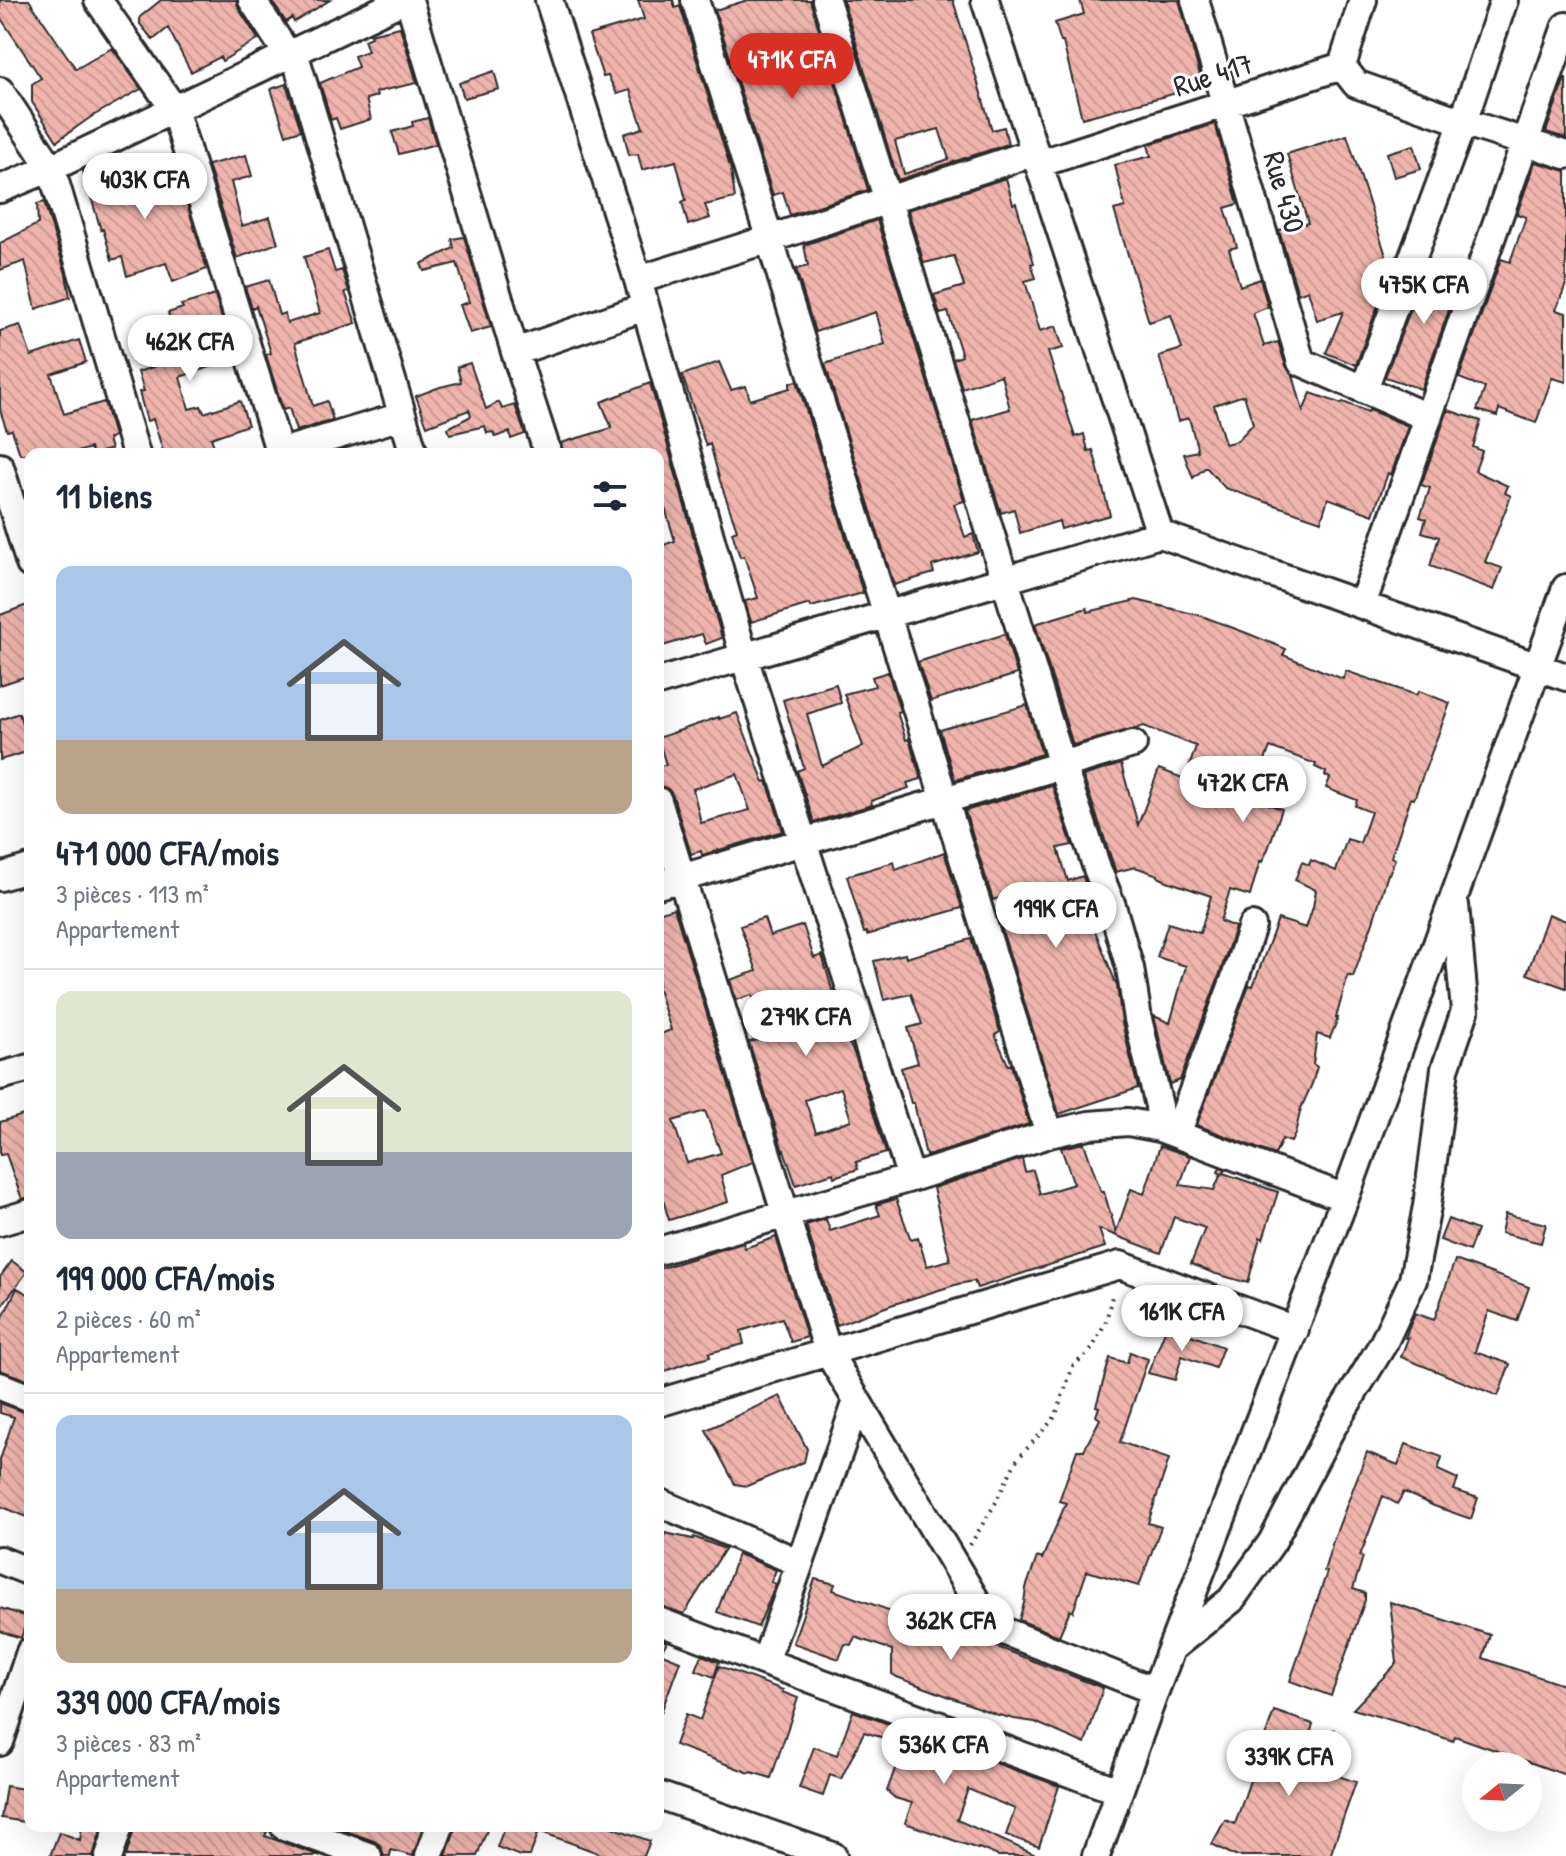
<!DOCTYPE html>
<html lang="fr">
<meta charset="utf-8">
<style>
body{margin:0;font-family:"Patrick Hand",sans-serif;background:#f2f2f3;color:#1f2937;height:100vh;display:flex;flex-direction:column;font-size:30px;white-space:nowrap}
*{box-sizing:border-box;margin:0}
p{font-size:26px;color:#747a83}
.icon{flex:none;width:44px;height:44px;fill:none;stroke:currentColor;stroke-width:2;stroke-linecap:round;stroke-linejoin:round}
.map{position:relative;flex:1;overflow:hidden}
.details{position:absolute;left:24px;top:448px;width:640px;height:1384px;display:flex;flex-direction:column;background:#fff;border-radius:16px;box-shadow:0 8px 32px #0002}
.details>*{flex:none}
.needle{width:52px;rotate:252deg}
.tools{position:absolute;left:1462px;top:1752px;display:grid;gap:16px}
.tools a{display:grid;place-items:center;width:80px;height:80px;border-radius:50%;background:#fff;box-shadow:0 8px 32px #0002;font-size:40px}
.price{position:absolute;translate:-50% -68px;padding:0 18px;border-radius:28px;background:#fff;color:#222;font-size:26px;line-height:52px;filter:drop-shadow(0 2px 4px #0008)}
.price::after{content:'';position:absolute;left:50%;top:48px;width:24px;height:18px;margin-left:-12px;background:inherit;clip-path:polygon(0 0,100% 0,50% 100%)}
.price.on{background:#d93025;color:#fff}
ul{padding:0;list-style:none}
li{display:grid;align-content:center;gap:16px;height:424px;padding:0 32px}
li+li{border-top:2px solid #e0e1e3}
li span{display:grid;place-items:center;height:248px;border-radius:16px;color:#555}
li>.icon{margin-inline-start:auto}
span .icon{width:144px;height:144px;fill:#fffc;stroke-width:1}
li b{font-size:34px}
h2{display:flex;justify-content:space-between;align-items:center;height:96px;padding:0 32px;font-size:34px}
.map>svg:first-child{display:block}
.building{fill:url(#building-back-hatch);stroke:#2b2b2b;stroke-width:2;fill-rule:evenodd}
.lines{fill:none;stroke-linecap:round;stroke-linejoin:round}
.minor-casing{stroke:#2b2b2b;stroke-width:32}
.path{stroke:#2b2b2b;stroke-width:4;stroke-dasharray:2 6;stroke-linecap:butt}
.minor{stroke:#fff;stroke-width:26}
.labels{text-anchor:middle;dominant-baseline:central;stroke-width:6;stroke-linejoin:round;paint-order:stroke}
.street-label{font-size:30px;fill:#2b2b2b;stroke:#fff}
</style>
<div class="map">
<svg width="1566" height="1856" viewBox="0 0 1566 1856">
<defs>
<pattern id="building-back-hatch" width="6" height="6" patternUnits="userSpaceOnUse" patternTransform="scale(2)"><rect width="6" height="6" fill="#efb4ad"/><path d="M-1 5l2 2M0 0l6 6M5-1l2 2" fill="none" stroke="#cd9b95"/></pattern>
</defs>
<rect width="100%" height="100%" fill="#fff"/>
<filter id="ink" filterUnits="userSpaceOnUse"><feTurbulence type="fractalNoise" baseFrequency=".0125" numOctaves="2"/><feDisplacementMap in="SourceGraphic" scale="16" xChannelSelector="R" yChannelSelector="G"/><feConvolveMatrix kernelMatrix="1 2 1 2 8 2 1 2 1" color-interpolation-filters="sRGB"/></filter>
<g filter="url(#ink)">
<!-- building -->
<path class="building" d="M0,0H29L76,69L112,48L141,89L91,117L57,141L32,102V84L41,78L0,17Z
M161,0H236L239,9L258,39L222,61L220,57L191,72L168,28L153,40L140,24V17Z
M271,0H330L294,22L292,18L286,22Z
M638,0H673L675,8L680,6L731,170L735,198L705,205L710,218L688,225L682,202L686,200L676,161L642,170L638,154L629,155L624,134L643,128L630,90L617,94L608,76L603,77L589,35L644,19Z
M748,0H810L868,190L790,215L783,192L773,195L715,10Z
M843,0H953L992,130L1004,127L1008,144L898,180ZM939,129L949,159L904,174L895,141Z
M1080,0H1179L1203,86L1082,118L1063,42H1061L1055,23L1084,14Z
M400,27L417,83L376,92L377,96L366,99L371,119L340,129L336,118L331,120L320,83L358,67L354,56L368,51L364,40L371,37L370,34Z
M494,71L499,89L464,98L459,83Z
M1565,78H1566V138L1546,132Z
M286,84L301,130L286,135L271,89Z
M428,118L436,144L399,154L392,132L413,126L412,122Z
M1215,124L1238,204L1225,208L1237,247L1229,249L1240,286L1260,279L1268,307L1253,313L1264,346L1278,342L1286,366L1293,375L1303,411L1311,393L1342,404L1343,402L1368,412L1369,410L1408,426L1391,475L1388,473L1373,515L1328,498L1321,521L1225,488L1206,467L1193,478L1184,454L1198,451L1189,418L1178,421L1159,356L1182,349L1171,315L1149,322L1114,210L1125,207L1115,165L1151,156L1148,145ZM1244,395L1253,424L1237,441L1225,444L1214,405Z
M1347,135L1389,265L1393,264L1356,365L1326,353L1343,312L1317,320L1308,290L1298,294L1279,230L1308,223L1287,154Z
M1414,145L1421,169L1394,177L1387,153Z
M246,155L252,176L231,182L242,226L270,217L278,243L237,258L208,165Z
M134,156L147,195L178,180V175L207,269L173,282L166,263L127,276L122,257L112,260L103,229L101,230L83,171L99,166L100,169Z
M1535,162L1566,171V284L1556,310L1566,313V382L1552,378L1536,423L1499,409L1497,416L1477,410L1485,388L1459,378L1501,259L1510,262L1526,217L1517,214Z
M1006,178L1013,204L1016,203L1034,263L1031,264L1036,278L1025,281L1040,331L1056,326L1063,348L1048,352L1075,437L1084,434L1088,451L1093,450L1110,515L1061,529L1059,521L1020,533L1014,509L1001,513L972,420L1010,409L1001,375L962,388L953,359L962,356L948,312L940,314L934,295L964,286L954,256L924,263L908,210Z
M44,202L66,274L70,297L36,309L25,261L0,270V243L38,224L37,204Z
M877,220L964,501L954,504L965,537L973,534L978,552L932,566L934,573L894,585L825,364L885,344L876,312L815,332L796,269L808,266L804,245Z
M464,237L491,327L470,333L460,305L469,302L457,263L424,271L421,264L454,248L452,239Z
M328,250L335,272L342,270L349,291L345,292L356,323L295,343L313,406L327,401L333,420L296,431L289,408L283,410L266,355L271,353L256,306L252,308L245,287L269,280L279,315L285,313L287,323L320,313L304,257Z
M1429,261L1462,273L1421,389L1385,377Z
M215,295L233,356L215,362L216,365L180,377L189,409L201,406L204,413L240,401L248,425L211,438L217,454H164L153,419L147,421L139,392L144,391L138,372L182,357L168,313L183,308L181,305Z
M20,325L31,356L79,340L86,362L51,374L64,414L104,402L114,436L108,439L111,449L94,454H93L90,448L71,454H20L12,430L7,431L0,410V331Z
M719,362L731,390L746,386L750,400L790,388V383L797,381L863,593L811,607L810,604L751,622L745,601L758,598L744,556L740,557L732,532L737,530L720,481L710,444L706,446L682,375Z
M470,363L486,409L499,402L502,409L515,405L525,434L511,439L510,432L495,437L493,432L487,433L485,426L450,434L448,428L471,416L469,410L427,426L416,396L440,387L461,382L457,367Z
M650,383L722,638L706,644L702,634L663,646L658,631V547L675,541L664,505L658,507V454H564L561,443L612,428L601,402Z
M1448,410L1481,421L1473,447L1482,451L1475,471L1508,486L1505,493L1511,496L1485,562L1502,568L1494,590L1430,566L1439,537L1422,532L1426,519L1420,517L1430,488L1421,485Z
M1136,600L1202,616L1249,634L1286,649L1283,655L1343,679L1346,671L1416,695L1419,691L1450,703L1414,799L1411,798L1391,857L1395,859L1389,874H1388L1373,922L1353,977L1348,975L1336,1018H1338L1330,1038L1317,1034L1313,1064L1317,1067L1312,1084L1301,1108L1295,1134L1291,1142L1282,1139L1275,1155L1197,1125L1249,985L1253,986L1278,919L1306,928L1313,907L1316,890L1295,880L1302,862L1309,865L1311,860L1336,871L1347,839L1360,843L1371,812L1355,806L1357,800L1326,788L1330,778L1325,776L1326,772L1315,767L1316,764L1270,747L1251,798L1282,809L1268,849L1262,862L1260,861L1250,896L1230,890L1220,921L1235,927L1219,976L1180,1080L1170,1084L1154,1016L1170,1023L1186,966L1157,957L1168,923L1200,933L1211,896L1167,881L1158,877V875L1135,867L1116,872L1083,776L1121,764L1138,825L1159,769L1185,779L1196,746L1144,726L1073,745L1035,624L1087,608L1088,612Z
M30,604V675L0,685V615Z
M1005,634L1017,674L931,701L918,662Z
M888,672L900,711L897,712L906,740L909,739L921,779L907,783L909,788L871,801L872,805L814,822L797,771L804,768L783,700L836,684L841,703L807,714L822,766L863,746L844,694L875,686L872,677Z
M1027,705L1042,754L955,780L940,730Z
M19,713L30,751L0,760V720Z
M737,713L764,782L767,781L783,831L702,855L701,851L691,854L673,796L668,789L658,785V766L666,765L658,738L719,717V719ZM737,774L750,810L701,823L693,789Z
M1052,785L1072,845L1058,848L1068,881L1083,876L1092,906L1086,908L1117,986L1122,1023L1138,1088L1059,1114L1001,927L1041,915L1033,888L993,900L965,811Z
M944,852L962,908L867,935V932L864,933L847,876L894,862L896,870Z
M674,908L753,1162L721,1175L728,1202L669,1220L658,1183V1035L671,1030L658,989V913ZM705,1111L721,1153L687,1163L673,1121Z
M1548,914L1566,921V988L1527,974Z
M764,918L770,936L803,925L814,958L822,955L838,1010L835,1011L856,1058L886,1153L856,1162L858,1169L834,1177L833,1173L796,1185L784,1150L783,1151L749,1042L768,1038L752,995L736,1000L730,980L757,971L740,926ZM841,1088L851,1120L816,1132L805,1100Z
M971,939L1000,1032L995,1035L1008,1065H1011L1029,1124L926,1156L914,1103H911L901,1068L918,1063L908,1028L922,1024L911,994L884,1000L874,961L905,954L906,958Z
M30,1113V1197L22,1199L6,1154L0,1155V1122Z
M1084,1143L1101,1192H1104L1116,1232L1131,1189L1144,1194L1160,1146L1190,1156L1180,1185L1214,1190L1221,1174L1218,1172L1220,1168L1226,1170L1223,1173L1278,1192L1263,1239L1260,1237L1248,1283L1213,1273L1191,1264L1205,1228L1174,1217L1161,1253L1099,1229L1105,1247L977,1288L974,1281L958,1284L891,1305L837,1325L806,1225L826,1219L830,1231L880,1215L876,1205L896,1199L911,1240L918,1238L927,1266L950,1260L933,1188L1022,1159L1025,1172L1033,1170L1040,1194L1074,1184L1061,1148Z
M1505,1214L1546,1224L1541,1243L1501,1233Z
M1448,1219L1477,1230L1469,1251L1440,1240Z
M776,1237L807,1337L791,1342L782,1318L741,1331L744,1344L709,1353L710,1357L689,1363V1362L658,1374V1269L743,1243L745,1248Z
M1455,1260L1529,1287L1517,1321L1489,1311L1475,1352L1510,1364L1498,1396L1401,1357L1408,1338H1405L1415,1313L1434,1320Z
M12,1261L27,1272L0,1308V1277Z
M17,1288L30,1295V1381L0,1370V1323Z
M1167,1326L1223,1347L1215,1368L1182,1356L1175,1380L1148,1373Z
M1130,1352L1148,1359L1120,1442L1169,1459L1148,1523L1161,1527L1139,1586L1087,1571L1073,1612L1070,1610L1059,1636L1019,1620L1024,1603L1026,1588L1037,1557L1042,1559L1066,1503L1059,1501L1077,1450H1084L1100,1419L1096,1416L1099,1407L1096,1406L1110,1358L1127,1363Z
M780,1396L807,1449L804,1462L747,1486L735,1484L706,1430Z
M0,1403L30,1414V1518L0,1506V1460L14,1417L0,1413Z
M1406,1444L1442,1457L1438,1470L1458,1479L1454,1490L1478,1498L1471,1519L1434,1506L1404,1492L1397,1504L1383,1496L1360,1556L1363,1557L1353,1589L1365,1593V1600L1331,1696L1290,1681L1327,1572L1324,1571L1333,1541L1367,1452L1398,1465Z
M665,1533L693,1539L694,1537L725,1549L684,1614L658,1605V1561Z
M738,1554L776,1570L771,1582L776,1584L758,1627L717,1612Z
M815,1579L835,1584L833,1590L910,1618L913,1607L956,1624V1631L1103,1688L1085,1744L1035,1722L1014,1719L995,1714L897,1677L892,1674V1650L855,1637L851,1645L845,1644L839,1659L793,1643Z
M1390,1602L1490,1635L1483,1658L1566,1686V1775L1455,1736L1453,1741L1401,1723L1353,1709L1397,1663Z
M0,1608L28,1617L21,1638L0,1631Z
M658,1638L667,1642L660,1653L680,1661L660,1715L658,1714Z
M702,1655L719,1662L714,1677L696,1670Z
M719,1666L783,1690L782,1692L798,1698L771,1778L751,1772L750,1773L675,1745L686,1714L700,1720Z
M853,1711L1059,1786L1039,1847L1006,1835L1015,1809L968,1789L957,1820L1038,1856H998L979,1848L978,1849L905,1823L912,1803L895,1798L887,1791L904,1744L864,1732L841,1779L830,1775L823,1796L799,1788L814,1747L837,1755Z
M1274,1711L1313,1724L1307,1745L1313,1747L1311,1752L1334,1729L1318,1769L1356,1782L1330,1856H1235L1212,1844L1225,1820L1235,1824Z
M6,1786L30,1790V1823L1,1818Z
M82,1826H102L93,1856H50L59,1832L80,1840Z
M135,1826H249L267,1832L265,1836L320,1856H126Z
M332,1826H423L413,1856L391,1850L390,1856H384L381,1846L374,1841Z
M456,1826H476L487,1830L477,1856H446Z
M505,1826H609L650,1841L644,1856H606L539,1831L530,1856H520L497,1847Z"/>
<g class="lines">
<!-- minor casing -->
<g class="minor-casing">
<path id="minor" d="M98,0L174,109L280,454
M252,0L288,55
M409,0L515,352L548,454
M549,0L638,280L744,657L911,1178
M695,0L1049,1134
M826,0L1062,765L1098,871L1112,906L1130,968L1138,1019L1159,1106L1160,1128
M985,0L1160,534
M1195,0L1301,362L1427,417
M294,52L414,454
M1342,66L1356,84L1463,122L1566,155
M0,91L51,168L136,454
M1038,164L1342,66L1363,0
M0,189L51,168L403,0
M638,280L769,239L1035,152
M515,352L645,307
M1364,389L1463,122L1504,0
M275,454L402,416
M0,467L30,564
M1362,605L1566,26
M658,682L1160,534L1566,677
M658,801L828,1352L991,1626L1155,1691
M0,877L30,868
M658,885L1133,744
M0,1076L30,1068
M1177,1134L1234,981L1252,926
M0,1222L30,1213
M658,1251L911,1178L1049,1134L1089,1125L1128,1122L1160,1128L1345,1198
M0,1386L30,1398
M658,1403L1120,1265L1295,1330
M658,1502L800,1563
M0,1560L30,1572
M658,1621L765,1662L1119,1791
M1173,1647L1231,1600L1272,1542L1330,1431L1383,1344L1413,1280L1427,1206L1445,1069L1465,1011L1455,905
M765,1662L857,1401
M0,1742L30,1652
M658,1795L833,1856
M284,1826L368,1856
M109,1856L119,1826
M429,1856L440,1826
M1096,1856L1155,1691L1345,1198L1566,588"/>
</g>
<!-- path -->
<path class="path" d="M970,1545L995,1504L1016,1461L1055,1417L1073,1366L1092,1349L1106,1321L1113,1292"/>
<!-- minor -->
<use href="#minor" class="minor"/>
</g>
</g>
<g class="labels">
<!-- street labels -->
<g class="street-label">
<text transform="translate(1213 74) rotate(-18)">Rue 417</text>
<text transform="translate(1285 192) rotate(74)">Rue 430</text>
</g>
</g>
</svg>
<div class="tools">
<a><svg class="needle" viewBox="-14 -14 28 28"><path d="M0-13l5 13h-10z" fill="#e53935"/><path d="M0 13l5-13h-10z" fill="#747a83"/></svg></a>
</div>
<b class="price on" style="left:792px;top:101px">471K CFA</b>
<b class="price" style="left:145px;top:221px">403K CFA</b>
<b class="price" style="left:1424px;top:326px">475K CFA</b>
<b class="price" style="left:190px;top:383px">462K CFA</b>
<b class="price" style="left:1243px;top:824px">472K CFA</b>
<b class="price" style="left:1056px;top:950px">199K CFA</b>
<b class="price" style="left:806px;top:1058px">279K CFA</b>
<b class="price" style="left:1182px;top:1353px">161K CFA</b>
<b class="price" style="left:951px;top:1662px">362K CFA</b>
<b class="price" style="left:944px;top:1786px">536K CFA</b>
<b class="price" style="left:1289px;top:1798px">339K CFA</b>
<section class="details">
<h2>11 biens<svg class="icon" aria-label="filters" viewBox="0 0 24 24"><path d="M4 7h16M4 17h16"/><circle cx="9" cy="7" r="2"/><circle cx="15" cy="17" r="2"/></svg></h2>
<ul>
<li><span style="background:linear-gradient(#a9c7e8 70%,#b9a48a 0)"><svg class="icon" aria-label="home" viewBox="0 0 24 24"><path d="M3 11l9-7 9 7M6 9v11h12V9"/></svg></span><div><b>471 000 CFA/mois</b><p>3 pièces · 113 m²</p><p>Appartement</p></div></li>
<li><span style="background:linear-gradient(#dfe7d0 65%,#9aa5b1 0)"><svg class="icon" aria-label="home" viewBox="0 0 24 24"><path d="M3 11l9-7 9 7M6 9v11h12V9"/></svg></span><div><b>199 000 CFA/mois</b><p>2 pièces · 60 m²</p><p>Appartement</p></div></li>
<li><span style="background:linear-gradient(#a9c7e8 70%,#b9a48a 0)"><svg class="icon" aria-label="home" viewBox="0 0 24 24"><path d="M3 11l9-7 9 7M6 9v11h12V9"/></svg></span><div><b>339 000 CFA/mois</b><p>3 pièces · 83 m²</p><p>Appartement</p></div></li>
</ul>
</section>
</div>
